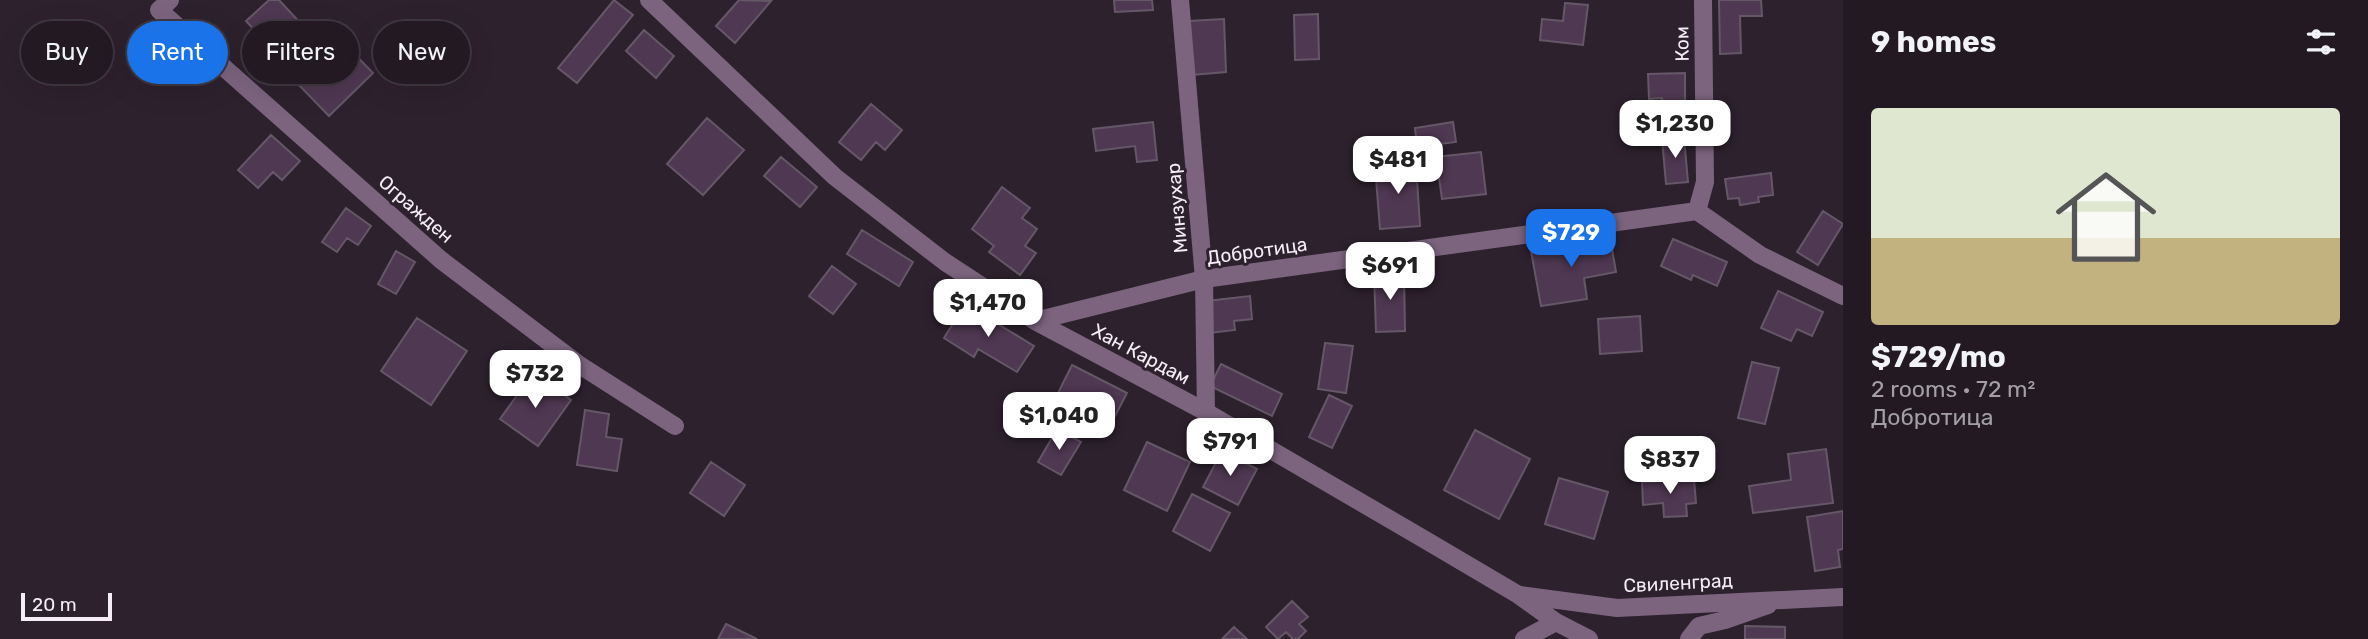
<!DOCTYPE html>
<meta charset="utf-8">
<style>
body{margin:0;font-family:Rubik,sans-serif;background:#2a222a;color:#f1f3f6;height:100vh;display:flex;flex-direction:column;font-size:26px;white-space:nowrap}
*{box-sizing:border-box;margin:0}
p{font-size:23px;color:#a2a0a5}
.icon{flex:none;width:38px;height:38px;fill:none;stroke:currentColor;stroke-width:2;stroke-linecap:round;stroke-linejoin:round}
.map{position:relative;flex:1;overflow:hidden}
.sheet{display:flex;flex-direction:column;background:#221922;width:525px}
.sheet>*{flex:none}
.banner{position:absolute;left:21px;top:21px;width:665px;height:63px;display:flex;gap:14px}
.scale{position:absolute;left:21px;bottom:18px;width:91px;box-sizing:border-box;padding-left:7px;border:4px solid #f5edf6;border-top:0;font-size:19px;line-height:24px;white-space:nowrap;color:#f5edf6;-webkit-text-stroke:5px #2d212e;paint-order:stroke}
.price{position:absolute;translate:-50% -60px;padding:0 16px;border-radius:14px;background:#fff;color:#222;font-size:23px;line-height:46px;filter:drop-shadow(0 2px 4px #0008)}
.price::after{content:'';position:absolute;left:50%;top:42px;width:21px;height:16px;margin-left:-10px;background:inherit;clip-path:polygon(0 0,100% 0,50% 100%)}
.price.on{background:#1a73e8;color:#fff}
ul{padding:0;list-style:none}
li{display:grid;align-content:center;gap:14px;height:371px;padding:0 28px}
li span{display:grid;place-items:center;height:217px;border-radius:7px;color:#555}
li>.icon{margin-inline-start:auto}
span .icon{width:126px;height:126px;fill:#fffc;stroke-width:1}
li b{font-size:30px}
h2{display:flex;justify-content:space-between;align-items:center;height:84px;padding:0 28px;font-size:30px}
.chip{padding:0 24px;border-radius:32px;background:#221922;box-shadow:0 7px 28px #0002,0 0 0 2px #3f3840;font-size:24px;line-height:63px}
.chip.on{background:#1a73e8;color:#fff}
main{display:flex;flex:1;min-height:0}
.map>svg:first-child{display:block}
.building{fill:#4f3852;stroke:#655767;stroke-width:2}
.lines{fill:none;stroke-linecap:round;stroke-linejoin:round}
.minor{stroke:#7c647f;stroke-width:18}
.labels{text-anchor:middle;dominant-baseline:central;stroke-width:6;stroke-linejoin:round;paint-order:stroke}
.street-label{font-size:19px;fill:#f5edf6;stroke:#2d212e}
</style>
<main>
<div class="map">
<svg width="1843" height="639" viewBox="0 0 1843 639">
<rect width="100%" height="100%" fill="#2d212e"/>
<!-- building -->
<path class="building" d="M269,0H279L304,27L296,34L307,47L277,76L248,45L259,35L246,21Z
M614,0L633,15L577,83L558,68Z
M739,0L771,1L735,43L716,26Z
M1114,0H1152L1153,10L1115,12Z
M1719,0H1761L1762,16H1740L1741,53L1720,54Z
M1565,3L1588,5L1583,45L1540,40L1542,19L1563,21Z
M1318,14L1319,59L1295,60L1294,15Z
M1224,19L1226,72L1192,75L1189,21Z
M644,30L674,56L656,78L626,51Z
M339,38L373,73L329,116L295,81Z
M1685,73V105L1663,106L1662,98L1649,99L1648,74Z
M871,104L902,130L885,150L876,142L861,160L839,142Z
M707,118L744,150L703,195L667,164Z
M1153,122L1157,160L1137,162L1135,146L1096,151L1093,129Z
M1453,122L1456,142L1417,147L1415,128Z
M271,135L300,161L282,180L273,172L258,188L238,170Z
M1684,137L1688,182L1666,184L1662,139Z
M1481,152L1486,194L1442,199L1436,157Z
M781,157L817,187L800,207L764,176Z
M1416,163L1420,226L1380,229L1375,166Z
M1771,173L1773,195L1758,197L1759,202L1740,205L1739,198L1728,199L1725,179Z
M1002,187L1030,208L1022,218L1037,229L1025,246L1036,253L1020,275L989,252L994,246L972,229Z
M346,208L371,226L358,245L347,238L337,252L322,242Z
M1823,211L1843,224L1818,265L1797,252Z
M862,230L913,262L899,286L847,254Z
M1610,237L1616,272L1584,278L1587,299L1541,306L1531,251Z
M1673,239L1727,262L1717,286L1693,275L1691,280L1661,266Z
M396,251L415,262L396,294L378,284Z
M832,266L856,284L833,314L809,296Z
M1404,272L1405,331L1376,332L1374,273Z
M1778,291L1823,312L1812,336L1797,329L1791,341L1761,328Z
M1250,296L1252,319L1234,321L1235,330L1210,333L1207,301Z
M965,304L1034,346L1017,372L978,349L974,357L944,338Z
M1640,316L1642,351L1600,354L1598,319Z
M417,318L467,351L431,405L381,371Z
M1325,343L1353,346L1346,393L1318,389Z
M1752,362L1779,368L1765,424L1738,418Z
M1221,364L1282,394L1272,416L1210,386Z
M1072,365L1127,393L1112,422L1081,406L1075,417L1052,405Z
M533,373L571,400L538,446L500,419Z
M1329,395L1352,406L1332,448L1309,437Z
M585,410L609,414L606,437L622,439L617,471L577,465Z
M1057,429L1081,442L1061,475L1038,462Z
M1475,430L1530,459L1499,519L1444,490Z
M1680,440L1714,443L1711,468L1678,465Z
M1147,442L1190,462L1167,511L1124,490Z
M1826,449L1833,503L1753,513L1749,486L1791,480L1788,454Z
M1222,451L1257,469L1238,505L1203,487Z
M711,462L745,485L724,516L690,493Z
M1559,478L1608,492L1594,539L1545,524Z
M1694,479L1696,503L1686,504L1687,516L1664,517L1663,503L1643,505L1642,482Z
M1192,494L1230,513L1210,551L1173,531Z
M1843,511V549L1838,550L1840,567L1815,571L1807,517Z
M1292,601L1308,617L1299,624L1306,631L1298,639H1293L1286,632L1278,639L1266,627Z
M726,624L757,639H718Z
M1745,626L1785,627V639H1745Z
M1234,627L1247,639H1222Z"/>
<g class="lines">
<!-- minor -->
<path class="minor" d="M170,0L159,10L441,260L578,364L675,426
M649,0L835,177L945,262L1035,321L1206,412L1422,538L1517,594L1556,622L1589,639
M1180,0L1204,279L1206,412
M1697,211L1705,182L1703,0
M1697,211L1760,255L1843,296
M1035,321L1204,279L1697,211
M1520,595L1617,608L1843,597
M1524,639L1556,622
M1689,639L1699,626L1725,620L1768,605"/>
</g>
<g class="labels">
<!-- street labels -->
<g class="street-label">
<text transform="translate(1682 44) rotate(-91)">Ком</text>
<text transform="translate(1177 208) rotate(-95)">Минзухар</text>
<text transform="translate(416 209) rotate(41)">Огражден</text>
<text transform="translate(1257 251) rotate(-8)">Добротица</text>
<text transform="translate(1141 354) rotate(28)">Хан Кардам</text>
<text transform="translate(1678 583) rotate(-3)">Свиленград</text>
</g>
</g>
</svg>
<div class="scale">20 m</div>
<b class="price" style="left:1675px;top:160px">$1,230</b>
<b class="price" style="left:1398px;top:196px">$481</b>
<b class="price on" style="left:1571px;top:269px">$729</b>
<b class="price" style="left:1390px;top:302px">$691</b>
<b class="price" style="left:988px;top:339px">$1,470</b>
<b class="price" style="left:535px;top:410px">$732</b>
<b class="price" style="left:1059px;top:452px">$1,040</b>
<b class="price" style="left:1230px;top:478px">$791</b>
<b class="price" style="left:1670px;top:496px">$837</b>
<div class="banner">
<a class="chip">Buy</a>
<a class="chip on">Rent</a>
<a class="chip">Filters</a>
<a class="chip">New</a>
</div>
</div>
<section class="sheet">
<h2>9 homes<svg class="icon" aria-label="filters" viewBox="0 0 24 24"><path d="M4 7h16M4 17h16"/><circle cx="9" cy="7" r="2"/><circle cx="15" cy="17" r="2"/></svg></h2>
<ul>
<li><span style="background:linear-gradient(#dfe7d0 60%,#c2b280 0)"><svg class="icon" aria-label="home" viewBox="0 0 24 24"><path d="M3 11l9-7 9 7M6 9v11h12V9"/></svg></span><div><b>$729/mo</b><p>2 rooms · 72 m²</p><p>Добротица</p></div></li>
</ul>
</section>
</main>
